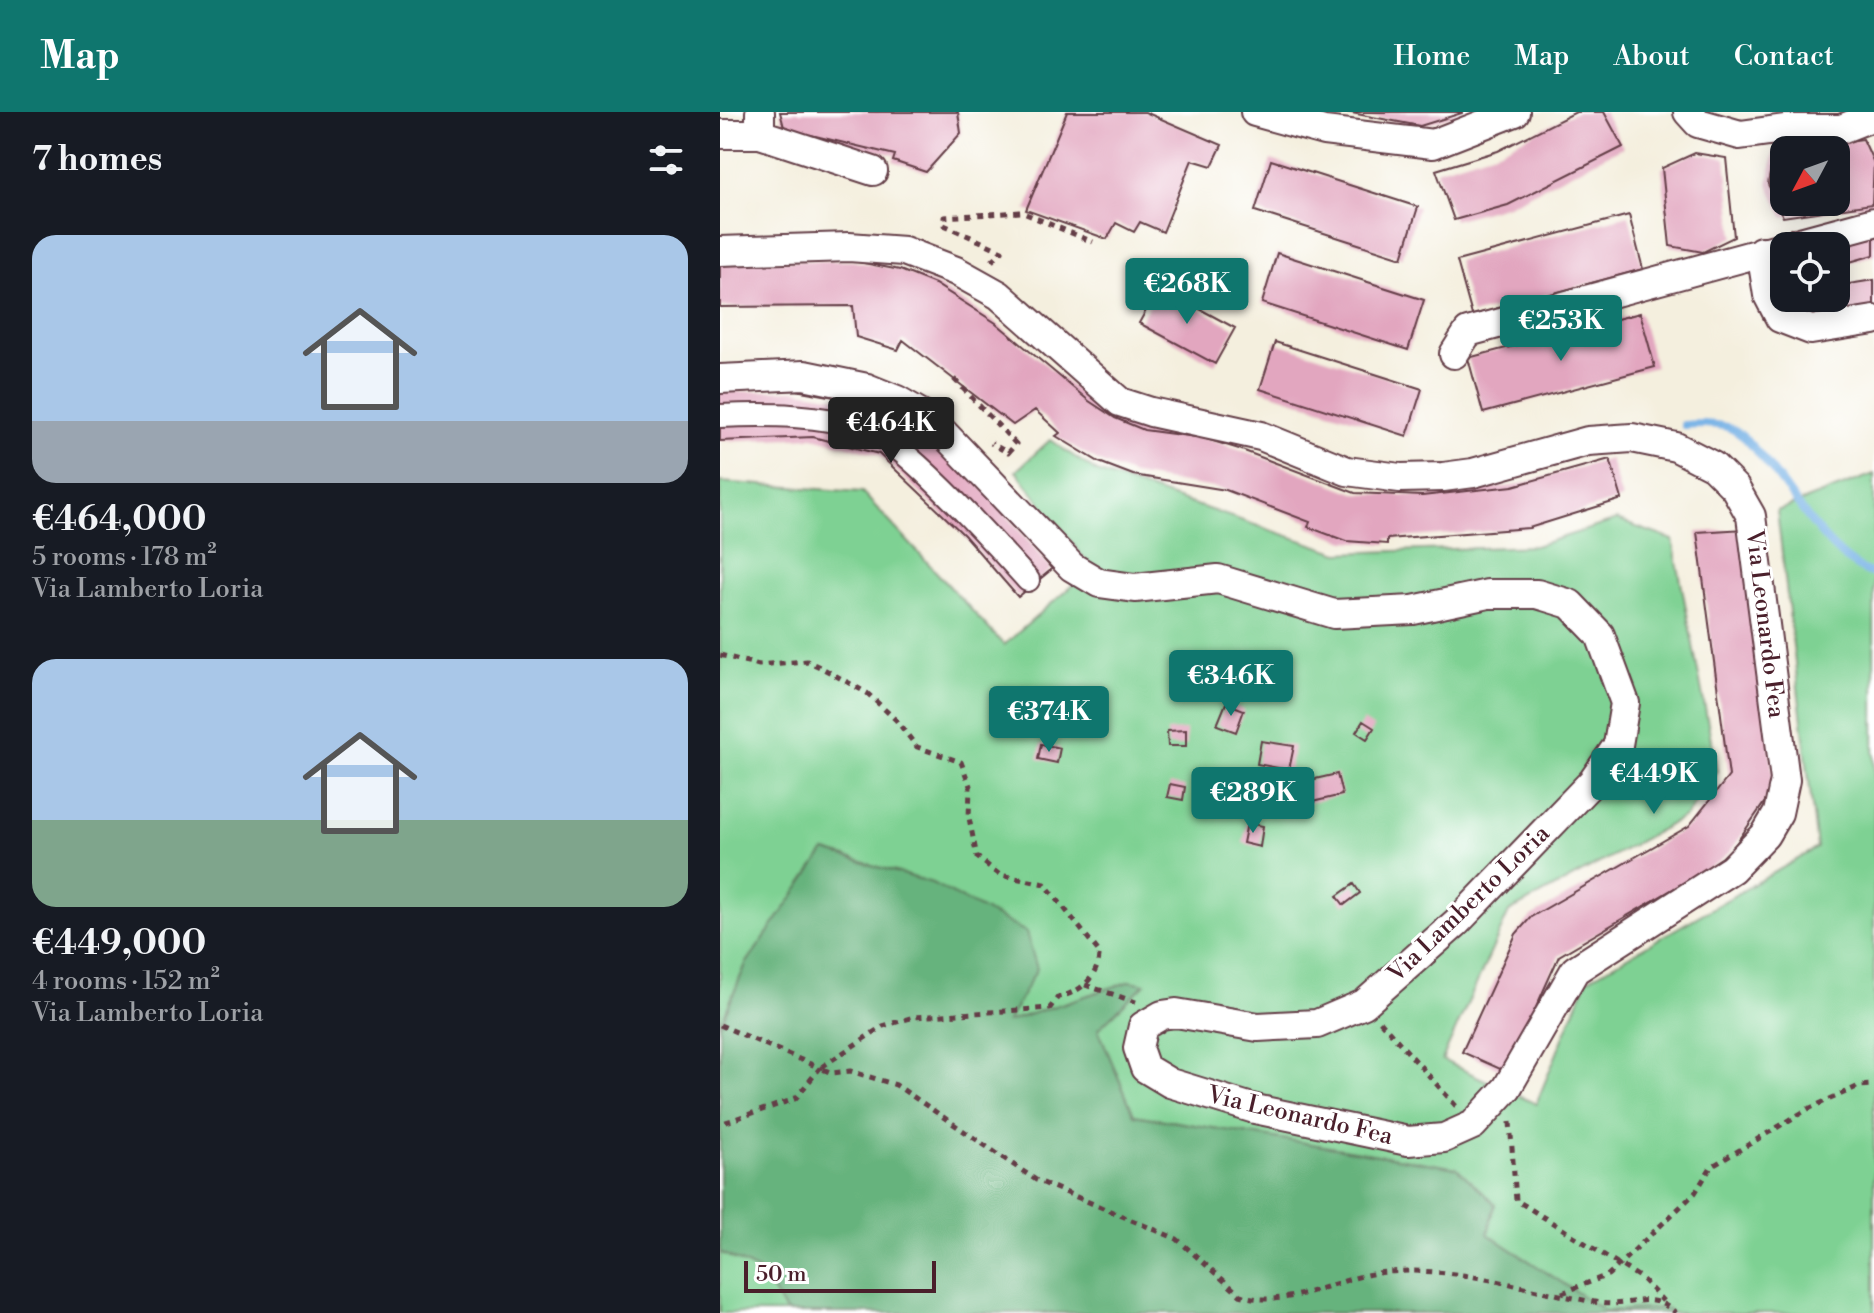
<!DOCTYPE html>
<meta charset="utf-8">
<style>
body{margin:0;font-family:"Libre Bodoni",serif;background:#20242c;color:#f1f3f6;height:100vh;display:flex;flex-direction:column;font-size:30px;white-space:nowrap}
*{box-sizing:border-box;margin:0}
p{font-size:26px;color:#9ea1a6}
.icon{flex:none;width:44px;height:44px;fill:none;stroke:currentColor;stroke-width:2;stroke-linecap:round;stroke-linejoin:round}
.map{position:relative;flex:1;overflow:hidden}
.panel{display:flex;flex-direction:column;background:#171b24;width:720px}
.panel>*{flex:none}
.needle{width:52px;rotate:229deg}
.tools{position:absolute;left:1050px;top:24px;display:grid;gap:16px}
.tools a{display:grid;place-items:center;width:80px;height:80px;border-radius:16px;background:#171b24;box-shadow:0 4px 20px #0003;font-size:40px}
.scale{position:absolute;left:24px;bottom:20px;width:192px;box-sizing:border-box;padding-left:8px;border:4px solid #4a1f2b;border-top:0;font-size:22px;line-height:28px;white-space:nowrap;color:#4a1f2b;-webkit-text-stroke:6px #fff;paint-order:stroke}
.price{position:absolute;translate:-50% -68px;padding:0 18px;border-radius:8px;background:#0f766e;color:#fff;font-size:26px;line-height:52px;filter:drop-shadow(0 2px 4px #0008)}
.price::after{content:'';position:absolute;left:50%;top:48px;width:24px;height:18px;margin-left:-12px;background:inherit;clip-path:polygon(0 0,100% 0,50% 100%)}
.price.selected{background:#222;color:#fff}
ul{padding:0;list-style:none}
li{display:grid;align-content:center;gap:16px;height:424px;padding:0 32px}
li span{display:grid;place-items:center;height:248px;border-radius:24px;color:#555}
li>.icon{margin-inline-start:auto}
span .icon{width:144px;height:144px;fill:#fffc;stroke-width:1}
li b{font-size:34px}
h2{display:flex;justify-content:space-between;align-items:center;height:96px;padding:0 32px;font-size:34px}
header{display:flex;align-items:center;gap:48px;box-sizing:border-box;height:112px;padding:0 40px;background:#0f766e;color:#fff}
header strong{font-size:38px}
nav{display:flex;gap:44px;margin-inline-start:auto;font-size:28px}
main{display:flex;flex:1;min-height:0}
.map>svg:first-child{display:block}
.green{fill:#7ed193;stroke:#64785f;stroke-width:2}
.forest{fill:#66b37d;stroke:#586954;stroke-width:2}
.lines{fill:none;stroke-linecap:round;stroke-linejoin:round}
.stream{stroke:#73b0e5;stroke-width:8}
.building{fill:#e2a6bf}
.pedestrian-casing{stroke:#643e46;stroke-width:26}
.minor-casing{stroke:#643e46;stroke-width:32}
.path{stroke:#643e46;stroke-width:5;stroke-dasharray:6 6;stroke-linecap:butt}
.pedestrian{stroke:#fff;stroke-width:22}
.minor{stroke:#fff;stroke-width:28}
.labels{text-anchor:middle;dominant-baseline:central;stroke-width:6;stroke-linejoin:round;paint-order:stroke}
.street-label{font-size:24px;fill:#4a1f2b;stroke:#fff}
</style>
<header>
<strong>Map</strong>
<nav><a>Home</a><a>Map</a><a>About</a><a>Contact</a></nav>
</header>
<main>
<section class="panel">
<h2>7 homes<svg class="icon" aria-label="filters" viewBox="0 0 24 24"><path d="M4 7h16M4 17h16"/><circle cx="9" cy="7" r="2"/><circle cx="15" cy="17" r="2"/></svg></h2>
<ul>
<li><span style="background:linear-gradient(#a9c7e8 75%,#9aa5b1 0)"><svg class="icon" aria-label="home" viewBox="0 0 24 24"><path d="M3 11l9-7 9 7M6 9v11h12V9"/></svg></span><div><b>€464,000</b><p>5 rooms · 178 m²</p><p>Via Lamberto Loria</p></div></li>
<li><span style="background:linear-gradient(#a9c7e8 65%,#7fa58c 0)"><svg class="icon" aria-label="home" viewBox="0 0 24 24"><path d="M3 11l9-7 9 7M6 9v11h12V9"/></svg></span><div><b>€449,000</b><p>4 rooms · 152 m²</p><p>Via Lamberto Loria</p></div></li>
</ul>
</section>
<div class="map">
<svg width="1154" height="1201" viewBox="0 0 1154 1201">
<rect width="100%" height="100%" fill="#fff"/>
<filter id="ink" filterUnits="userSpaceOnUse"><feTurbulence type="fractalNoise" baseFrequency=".0125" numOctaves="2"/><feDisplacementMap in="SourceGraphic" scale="16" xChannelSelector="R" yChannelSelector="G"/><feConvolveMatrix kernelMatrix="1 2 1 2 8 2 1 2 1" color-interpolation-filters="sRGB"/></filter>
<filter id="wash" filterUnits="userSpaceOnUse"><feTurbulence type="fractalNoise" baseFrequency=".006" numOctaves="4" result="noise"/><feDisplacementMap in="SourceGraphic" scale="32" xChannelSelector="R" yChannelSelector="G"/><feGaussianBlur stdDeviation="1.8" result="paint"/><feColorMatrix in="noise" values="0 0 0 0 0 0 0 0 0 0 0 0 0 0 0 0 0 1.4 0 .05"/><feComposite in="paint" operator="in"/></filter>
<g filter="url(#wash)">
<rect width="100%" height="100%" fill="#f4efde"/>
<!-- green -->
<path class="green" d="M330,328L377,360L619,441L815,434L897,408L953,428L997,659L966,704L789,800L722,948L816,992L867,868L1097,736L1057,399L1154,362V1201H952L947,1196L885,1199L768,1122L737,1056L414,1003L378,917L424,872L411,869L286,910L212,771L106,739L26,852L0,914V370L142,380L284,533L372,456L296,359Z
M0,1140L39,1159L67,1201H0Z"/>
<!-- forest -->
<path class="forest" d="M105,739L212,771L306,820L317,857L287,910L411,869L425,872L378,917L414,1003L737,1056L775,1092L768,1122L885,1199L947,1196L952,1201H67L39,1159L0,1140V914L26,852Z"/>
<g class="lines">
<!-- stream -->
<path class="stream" d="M964,313C979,312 993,311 1007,315C1022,320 1034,336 1044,348C1074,383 1110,449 1154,462"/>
</g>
<g id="blocks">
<!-- building -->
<path class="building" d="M60,0H238L241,21L206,60L173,49L175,43L91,23L90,29L65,19Z
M347,0H425L502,33L492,54L472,48L443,120L420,110L414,120L396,111L387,127L306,98Z
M626,0H742V1L700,14Z
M856,0H884L903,35L788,93L734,108L716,58L778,39Z
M1143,27L1154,51L1152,92L1063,105L1048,72L1054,39L1064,38V90H1116V38L1076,36Z
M975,41L1006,46L1014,125L983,140L950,134L942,56Z
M551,48L698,95L682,146L535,99Z
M909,103L923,157L752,203L737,149Z
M1154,117V143L1116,154V134Z
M557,141L704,188L688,238L542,191Z
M0,148L133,149L180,158L215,172L276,211L369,289L395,306L424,318L483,326L519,337L635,381L702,384L793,374L890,347L902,387L809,416L667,427V432L626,429L588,415L590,410L506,378L413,363L379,350L336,324L340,321L315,298L293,313L183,228L178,238L136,225L133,194L0,195Z
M1154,168V197L1073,207L1057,189L1116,186V174Z
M439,175L515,216L495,252L419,211Z
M920,201L935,255L763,301L748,246Z
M555,230L702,277L687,324L540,277Z
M75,278L167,294L199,313L277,391L332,457L298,485L244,423L159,342L93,325L0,329V280Z
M1025,417L1053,661L1046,688L1010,740L997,751L839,844L787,960L742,940L796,822L811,805L969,714L1009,664L977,420Z
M506,591L524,598L516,620L497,613Z
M643,609L654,616L647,627L636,620Z
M466,618V634H448L447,619Z
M541,629L574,634L569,658L537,652Z
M321,632L340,636L337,651L318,647Z
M617,662L622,683L588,691L582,670Z
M450,672L465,675L463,688L447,685Z
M527,711L543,714L540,735L523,731Z
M634,772L640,781L624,793L617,784Z"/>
</g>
</g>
<g filter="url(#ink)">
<use href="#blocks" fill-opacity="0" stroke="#643e46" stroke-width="2"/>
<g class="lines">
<!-- pedestrian casing -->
<g class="pedestrian-casing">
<path id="pedestrian" d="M0,304C48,302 100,302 147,317C184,329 278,435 308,468"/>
</g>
<!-- minor casing -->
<g class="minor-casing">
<path id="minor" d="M40,0V22L153,59
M535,0L604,19L713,32L795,0
M968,0L978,11L1020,23L1064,17H1121L1154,4
M0,22H40
M0,139L129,135L184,139L236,159L279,183L400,290L431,300L541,324L627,359L680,366L723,365L753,361L868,329L912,326L956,335L993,354L1015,376L1031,404L1065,668L1058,701L1045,723L1012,757L855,858L787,976L753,1013L724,1026L688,1029L535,997L450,971L425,956L418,936L423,914L442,903L456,901L538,915L597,912L644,892L737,810L873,669L898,633L905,591L880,523L850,492L817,482H768L693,498L614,502L498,467L415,476L379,471L352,455L210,307L177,288L147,276L84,263L0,267
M1041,139L1048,183L1060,206L1091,218L1154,208
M734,242L748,220L1154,110"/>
</g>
<!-- path -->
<path class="path" d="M272,149L282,139L224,113V105L301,100L373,130
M234,267L296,332L288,341L271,331
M0,543L39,553L87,549L102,556L147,581L176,608L197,635L241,650L250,674L249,706L257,745L280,763L325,772L379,840C380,864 360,881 338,885L330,896L194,905L163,914L100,956L112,961L130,959L176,973L316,1068L457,1127L520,1183C571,1199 617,1163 668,1160C741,1154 810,1179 880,1191C911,1196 929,1177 956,1201
M365,873L416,890
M660,909L736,994
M0,913L100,956L75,987L0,1012
M790,1010L796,1088L921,1166L943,1189
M842,1181L888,1163L975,1081L991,1055L1088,997L1139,974L1154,973"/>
<!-- pedestrian -->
<use href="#pedestrian" class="pedestrian"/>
<!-- minor -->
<use href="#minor" class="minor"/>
</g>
</g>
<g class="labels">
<!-- street labels -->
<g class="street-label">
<text transform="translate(1045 512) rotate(83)">Via Leonardo Fea</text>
<text transform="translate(749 792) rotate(-44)">Via Lamberto Loria</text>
<text transform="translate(580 1004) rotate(13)">Via Leonardo Fea</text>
</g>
</g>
</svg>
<div class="tools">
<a><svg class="needle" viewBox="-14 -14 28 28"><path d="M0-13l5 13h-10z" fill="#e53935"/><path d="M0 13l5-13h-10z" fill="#9ea1a6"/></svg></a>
<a><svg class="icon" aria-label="locate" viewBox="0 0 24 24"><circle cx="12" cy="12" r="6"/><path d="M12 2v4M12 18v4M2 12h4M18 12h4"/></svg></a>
</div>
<div class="scale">50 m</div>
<b class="price" style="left:467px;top:214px">€268K</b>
<b class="price" style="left:841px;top:251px">€253K</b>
<b class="price selected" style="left:171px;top:353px">€464K</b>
<b class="price" style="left:511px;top:606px">€346K</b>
<b class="price" style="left:329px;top:642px">€374K</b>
<b class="price" style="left:934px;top:704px">€449K</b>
<b class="price" style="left:533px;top:723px">€289K</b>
</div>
</main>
